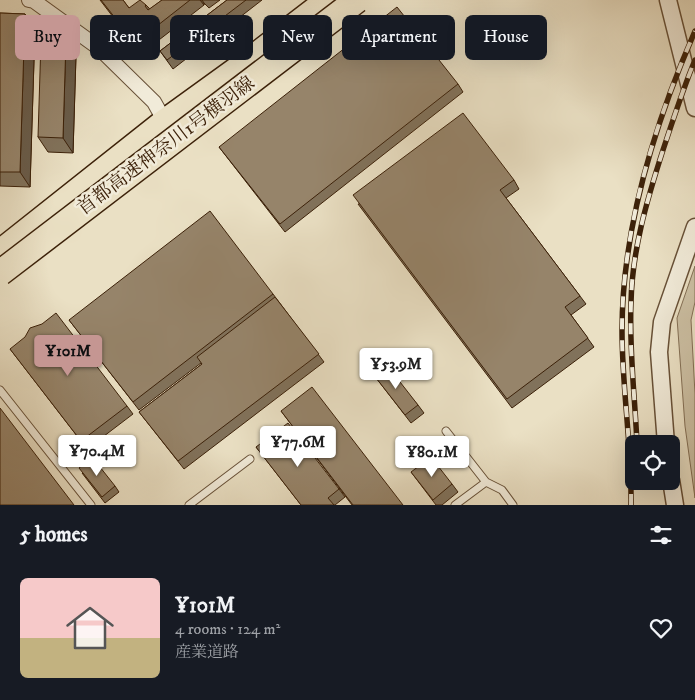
<!DOCTYPE html>
<meta charset="utf-8">
<style>
body{margin:0;font-family:"IM FELL DW Pica","Noto Serif JP",serif;background:#20242c;color:#f1f3f6;height:100vh;display:flex;flex-direction:column;font-size:19px;white-space:nowrap}
*{box-sizing:border-box;margin:0}
p{font-size:16px;color:#9ea1a6}
.icon{flex:none;width:28px;height:28px;fill:none;stroke:currentColor;stroke-width:2;stroke-linecap:round;stroke-linejoin:round}
.map{position:relative;height:505px;overflow:hidden}
.drawer{display:flex;flex-direction:column;background:#171b24;flex:1}
.drawer>*{flex:none}
.top-card{position:absolute;left:15px;top:15px;width:665px;height:45px;display:flex;gap:10px}
.tools{position:absolute;left:625px;top:435px;display:grid;gap:10px}
.tools a{display:grid;place-items:center;width:55px;height:55px;border-radius:8px;background:#171b24;box-shadow:0 5px 20px #0002;font-size:25px}
.price{position:absolute;translate:-50% -42px;padding:0 11px;border-radius:5px;background:#fff;color:#222;font-size:16px;line-height:32px;filter:drop-shadow(0 1px 2px #0008)}
.price::after{content:'';position:absolute;left:50%;top:30px;width:15px;height:11px;margin-left:-8px;background:inherit;clip-path:polygon(0 0,100% 0,50% 100%)}
.price.on{background:#c59692;color:#111}
ul{padding:0;list-style:none}
li{display:flex;align-items:center;gap:15px;height:125px;padding:0 20px}
li span{display:grid;place-items:center;flex:none;width:140px;height:100px;border-radius:8px;color:#555}
li>.icon{margin-inline-start:auto}
span .icon{width:60px;height:60px;fill:#fffc;stroke-width:1}
li b{font-size:21px}
h2{display:flex;justify-content:space-between;align-items:center;height:60px;padding:0 20px;font-size:21px}
.tag{padding:0 18px;border-radius:8px;background:#171b24;box-shadow:0 5px 20px #0002;font-size:18px;line-height:45px}
.tag.on{background:#c59692;color:#111}
.map>svg:first-child{display:block}
.green{fill:#ccc0a4;stroke:#847056}
.lines{fill:none;stroke-linecap:round;stroke-linejoin:round}
.service-casing{stroke:#685138;stroke-width:9}
.minor-casing{stroke:#685138;stroke-width:16}
.tertiary-casing{stroke:#685138;stroke-width:19}
.primary-casing{stroke:#3c2109;stroke-width:24}
.service{stroke:#f1ebd9;stroke-width:7}
.minor{stroke:#f1ebd9;stroke-width:14}
.tertiary{stroke:#f1ebd9;stroke-width:16}
.primary{stroke:#eae0c4;stroke-width:21}
.rail-casing{stroke:#3c2109;stroke-width:5.5}
.rail{stroke:#f1ebd9;stroke-width:4;stroke-dasharray:11;stroke-linecap:butt}
.motorway-bridge-casing{stroke:#3c2109;stroke-width:28;stroke-linecap:butt}
.motorway-bridge{stroke:#eae0c4;stroke-width:25}
.wall{fill:#81725b;stroke:#3c2109}
.shaded-wall{fill:#695c4a;stroke:#3c2109}
.building{fill:#96846a;stroke:#3c2109}
.labels{text-anchor:middle;dominant-baseline:central;stroke-width:5;stroke-linejoin:round;paint-order:stroke}
.street-label{font-size:19px;fill:#3c2109;stroke:#f1ebd9}
</style>
<div class="map">
<svg width="695" height="505" viewBox="0 0 695 505">
<rect width="100%" height="100%" fill="#eae0c4"/>
<filter id="stains"><feTurbulence type="fractalNoise" baseFrequency=".004" numOctaves="4"/><feColorMatrix values="0 0 0 0 .2 0 0 0 0 .09 0 0 0 0 .02 0 0 0 .5 -.17"/></filter>
<radialGradient id="worn" r=".72"><stop offset=".6" stop-color="#630" stop-opacity="0"/><stop offset="1" stop-color="#630" stop-opacity=".3"/></radialGradient>
<!-- green -->
<path class="green" d="M695,266V302L691,320L695,394V498L685,426L677,318Z"/>
<g class="lines">
<!-- service casing -->
<g class="service-casing">
<path id="service" d="M0,390L91,505
M446,431L486,482L455,505
M486,482L502,490L513,505
M189,505L250,459"/>
</g>
<!-- minor casing -->
<g class="minor-casing">
<path id="minor" d="M29,0L34,1L99,48L154,102L168,127"/>
</g>
<!-- tertiary casing -->
<g class="tertiary-casing">
<path id="tertiary" d="M668,0L695,108
M666,444L659,352L662,322L695,227
M671,480L675,505"/>
</g>
<!-- primary casing -->
<g class="primary-casing">
<path id="primary" d="M0,250L164,120L247,60L325,0"/>
</g>
<!-- service -->
<use href="#service" class="service"/>
<!-- minor -->
<use href="#minor" class="minor"/>
<!-- tertiary -->
<use href="#tertiary" class="tertiary"/>
<!-- primary -->
<use href="#primary" class="primary"/>
<!-- rail casing -->
<g class="rail-casing">
<path id="rail" d="M637,444C635,397 629,350 631,303C632,250 647,200 663,150C673,120 683,89 695,60
M631,505C632,447 622,389 622,331C622,228 654,125 695,31"/>
</g>
<!-- rail -->
<use href="#rail" class="rail"/>
<!-- motorway-bridge casing -->
<g class="motorway-bridge-casing">
<path id="motorway-bridge" d="M0,273L357,0"/>
</g>
<!-- motorway-bridge -->
<use href="#motorway-bridge" class="motorway-bridge"/>
</g>
<!-- wall -->
<path class="wall" d="M100,0H123L129,8L146,5L150,9L162,0H220L209,8L204,3V5L146,50L136,36L130,39Z
M227,0H262L173,69L160,51Z
M0,13L25,14L35,28L30,187L0,186Z
M76,55L73,153L48,152L38,137Z
M458,84L463,92L285,232L219,147Z
M514,180L519,189L506,198L586,304L571,315L594,347L512,408L358,204Z
M273,294L324,362L184,469L139,412L202,364L201,363L139,410L69,320Z
M10,349L127,406L133,414L87,449Z
M376,359L418,405L424,413L411,423L373,374L375,373L369,365Z
M281,411L403,505H352Z
M256,447L339,489L345,497L335,505H301Z
M411,472L452,484L458,492L442,505H436Z
M82,473L115,486L119,492L105,503Z"/>
<!-- shaded-wall -->
<path class="shaded-wall" d="M200,0H202L204,3V5Z
M25,14L35,28L30,187L20,172Z
M66,40L76,55L73,153L63,138Z"/>
<!-- building -->
<path class="building" d="M101,0H123L129,8L140,0L146,5L145,6L148,10L162,0H190L139,40L128,26L123,28Z
M227,0H246L167,60L160,51Z
M397,7L458,84L280,224L219,147Z
M0,13L25,14L20,172H0Z
M41,40H66L63,138L38,137Z
M463,113L514,180L500,190L580,296L565,307L588,338L507,399L353,195Z
M210,211L273,294L133,402L69,320Z
M275,297L319,354L178,461L139,412L202,364L197,357Z
M56,313L127,406L81,441L10,349L25,337L30,328L42,324Z
M376,359L382,366L375,372L369,365Z
M386,364L418,405L405,415L373,374Z
M312,387L403,505H353L281,411Z
M0,408L74,505H0Z
M288,423L339,489L328,498L334,505H301L256,447Z
M92,457L115,486L102,497L79,468Z
M431,457L452,484L433,500L411,472Z"/>
<g class="labels">
<!-- street labels -->
<g class="street-label">
<text transform="translate(166 146) rotate(-37)">首都高速神奈川1号横羽線</text>
</g>
</g>
<rect width="100%" height="100%" filter="url(#stains)"/>
<rect width="100%" height="100%" fill="url(#worn)"/>
</svg>
<div class="tools">
<a><svg class="icon" aria-label="locate" viewBox="0 0 24 24"><circle cx="12" cy="12" r="6"/><path d="M12 2v4M12 18v4M2 12h4M18 12h4"/></svg></a>
</div>
<b class="price on" style="left:68px;top:377px">¥101M</b>
<b class="price" style="left:396px;top:390px">¥53.9M</b>
<b class="price" style="left:298px;top:468px">¥77.6M</b>
<b class="price" style="left:97px;top:477px">¥70.4M</b>
<b class="price" style="left:432px;top:478px">¥80.1M</b>
<div class="top-card">
<a class="tag on">Buy</a>
<a class="tag">Rent</a>
<a class="tag">Filters</a>
<a class="tag">New</a>
<a class="tag">Apartment</a>
<a class="tag">House</a>
</div>
</div>
<section class="drawer">
<h2>5 homes<svg class="icon" aria-label="filters" viewBox="0 0 24 24"><path d="M4 7h16M4 17h16"/><circle cx="9" cy="7" r="2"/><circle cx="15" cy="17" r="2"/></svg></h2>
<ul>
<li><span style="background:linear-gradient(#f6c9c9 60%,#c2b280 0)"><svg class="icon" aria-label="home" viewBox="0 0 24 24"><path d="M3 11l9-7 9 7M6 9v11h12V9"/></svg></span><div><b>¥101M</b><p>4 rooms · 124 m²</p><p>産業道路</p></div><svg class="icon" aria-label="heart" viewBox="0 0 24 24"><path d="M12 20l-8-8c-3-5 5-10 8-4 3-6 11-1 8 4z"/></svg></li>
</ul>
</section>
